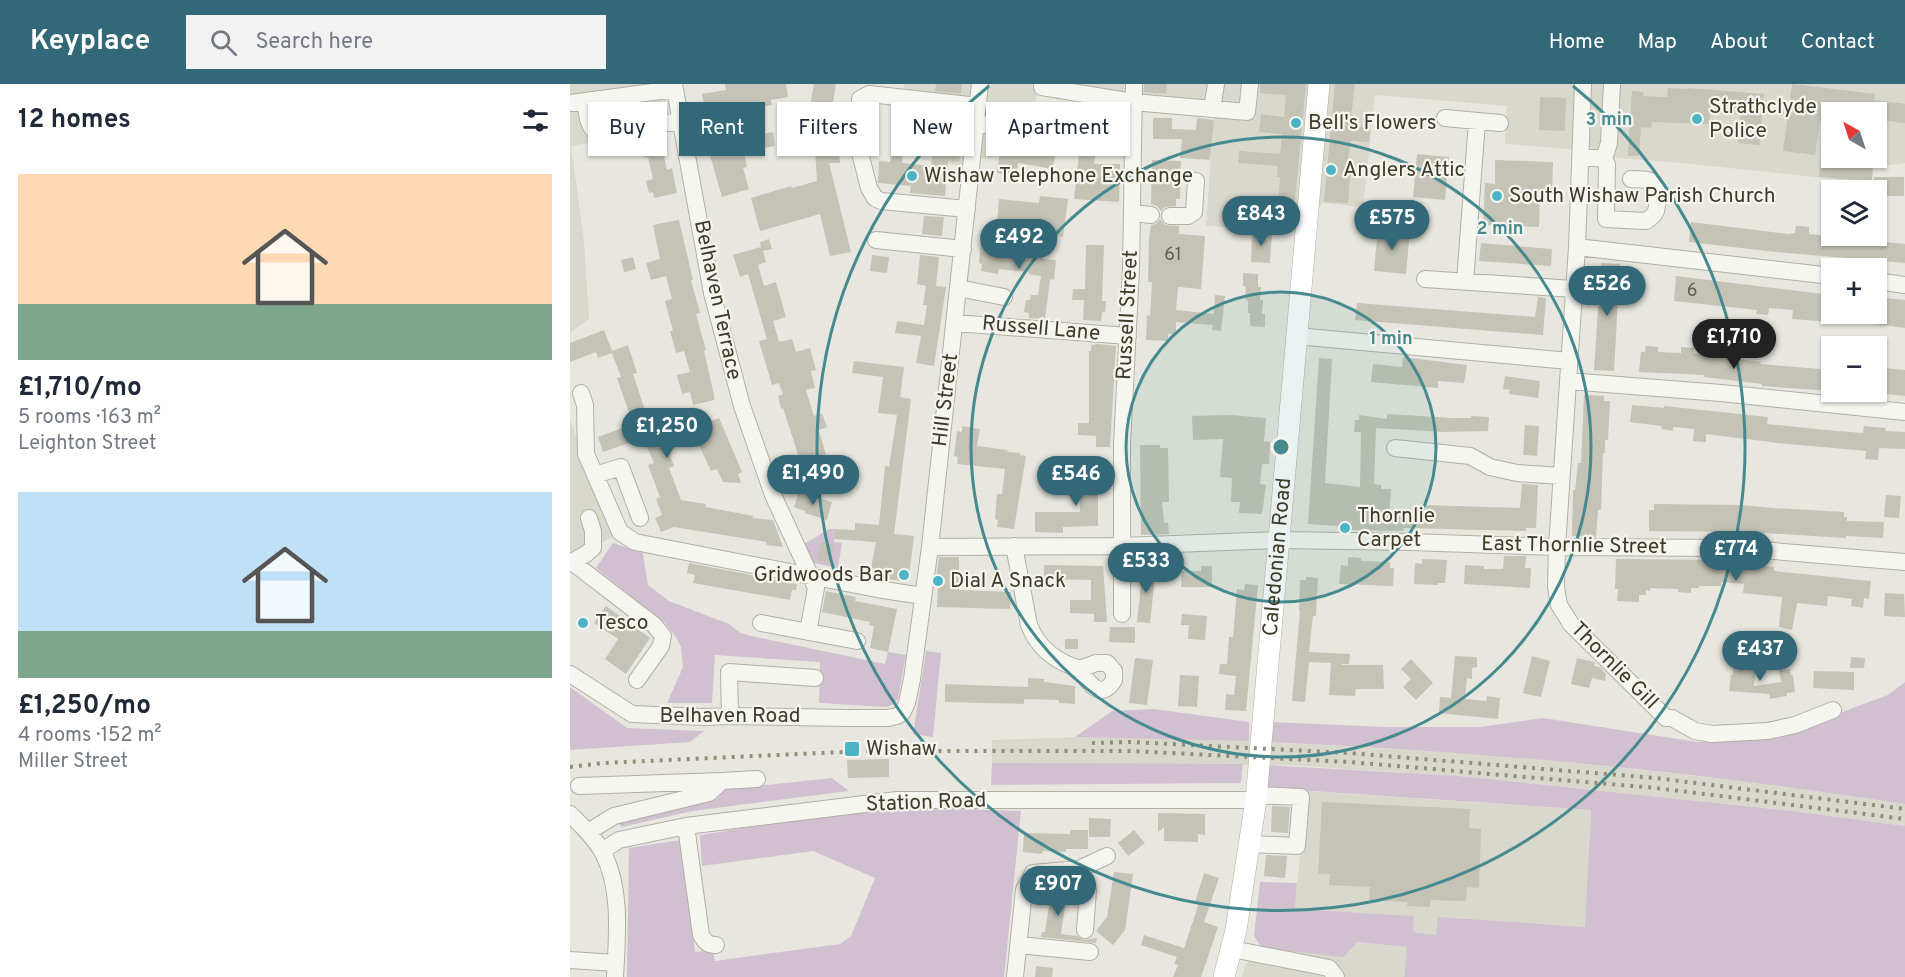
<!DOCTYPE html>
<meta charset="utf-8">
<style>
body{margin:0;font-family:Overpass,sans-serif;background:#f2f2f3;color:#1f2937;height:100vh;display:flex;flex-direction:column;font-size:22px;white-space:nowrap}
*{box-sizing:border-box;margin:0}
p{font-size:20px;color:#747a83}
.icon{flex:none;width:33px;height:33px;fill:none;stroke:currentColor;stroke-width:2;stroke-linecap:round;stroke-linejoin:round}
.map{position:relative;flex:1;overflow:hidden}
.sheet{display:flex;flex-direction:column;background:#fff;width:570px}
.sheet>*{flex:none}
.guide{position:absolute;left:18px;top:18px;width:570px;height:54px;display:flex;gap:12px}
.needle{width:39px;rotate:321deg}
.buttons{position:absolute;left:1251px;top:18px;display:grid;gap:12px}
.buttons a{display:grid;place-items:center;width:66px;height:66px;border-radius:0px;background:#fff;box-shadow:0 2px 4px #0004;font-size:30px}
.price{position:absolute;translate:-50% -51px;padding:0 14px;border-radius:21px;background:#326877;color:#fff;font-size:20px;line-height:39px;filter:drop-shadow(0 2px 3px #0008)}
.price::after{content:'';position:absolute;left:50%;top:36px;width:18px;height:14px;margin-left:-9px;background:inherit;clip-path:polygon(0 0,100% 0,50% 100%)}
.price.selected{background:#222;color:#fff}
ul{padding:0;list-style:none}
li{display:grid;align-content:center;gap:12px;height:318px;padding:0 18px}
li span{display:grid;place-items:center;height:186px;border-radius:0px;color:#555}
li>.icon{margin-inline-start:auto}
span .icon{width:108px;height:108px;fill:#fffc;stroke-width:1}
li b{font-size:26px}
h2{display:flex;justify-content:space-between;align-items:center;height:72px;padding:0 18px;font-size:26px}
.chip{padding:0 21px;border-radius:0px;background:#fff;box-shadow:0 2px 4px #0004;font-size:21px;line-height:54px}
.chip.selected{background:#326877;color:#fff}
header{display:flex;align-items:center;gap:36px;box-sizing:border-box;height:84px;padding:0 30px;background:#326877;color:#fff}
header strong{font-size:28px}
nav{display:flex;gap:33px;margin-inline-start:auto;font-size:21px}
.search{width:420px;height:54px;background:#f2f2f3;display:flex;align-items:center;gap:15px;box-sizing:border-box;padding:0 21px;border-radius:0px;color:#747a83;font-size:22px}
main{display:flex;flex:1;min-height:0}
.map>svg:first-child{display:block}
.built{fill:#d9d8cd;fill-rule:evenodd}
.green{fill:#d1c0d0}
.building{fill:#c4c3b6}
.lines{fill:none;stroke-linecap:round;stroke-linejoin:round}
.minor-casing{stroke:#b1b0a5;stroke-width:18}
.major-casing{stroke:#b2b19f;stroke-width:22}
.minor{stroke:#f6f6f1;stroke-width:16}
.major{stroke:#fff;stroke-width:21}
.rail{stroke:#908e79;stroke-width:4;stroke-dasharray:3 6;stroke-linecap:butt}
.ring{fill:none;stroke:#468a8f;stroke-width:3}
.poi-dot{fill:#4ab4c6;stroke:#f5f4ee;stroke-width:2}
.labels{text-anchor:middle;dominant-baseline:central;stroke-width:4.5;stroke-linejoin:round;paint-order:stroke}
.number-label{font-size:18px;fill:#605e4c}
.poi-label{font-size:21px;fill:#3e3c29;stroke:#f5f4ee;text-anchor:start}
.street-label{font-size:21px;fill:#3e3c29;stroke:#f5f4ee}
.centre{fill:#468a8f;stroke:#f5f4ee;stroke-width:3}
.ring-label{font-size:18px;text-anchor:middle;font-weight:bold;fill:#468a8f;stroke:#f5f4ee;stroke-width:4.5;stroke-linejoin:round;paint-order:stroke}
</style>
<header>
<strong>Keyplace</strong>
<div class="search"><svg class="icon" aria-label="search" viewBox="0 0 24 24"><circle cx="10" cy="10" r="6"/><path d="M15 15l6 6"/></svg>Search here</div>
<nav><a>Home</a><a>Map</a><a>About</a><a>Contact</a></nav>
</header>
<main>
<section class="sheet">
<h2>12 homes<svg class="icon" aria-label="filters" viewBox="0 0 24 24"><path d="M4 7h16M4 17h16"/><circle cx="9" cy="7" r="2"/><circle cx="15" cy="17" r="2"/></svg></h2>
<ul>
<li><span style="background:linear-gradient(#ffd9b3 70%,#7fa58c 0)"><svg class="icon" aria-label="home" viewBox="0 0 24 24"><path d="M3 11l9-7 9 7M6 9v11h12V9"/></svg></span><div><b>£1,710/mo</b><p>5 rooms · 163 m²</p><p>Leighton Street</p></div></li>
<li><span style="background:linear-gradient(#bfe0f5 75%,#7fa58c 0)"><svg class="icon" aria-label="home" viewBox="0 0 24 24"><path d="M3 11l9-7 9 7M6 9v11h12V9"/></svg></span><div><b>£1,250/mo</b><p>4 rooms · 152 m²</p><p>Miller Street</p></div></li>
</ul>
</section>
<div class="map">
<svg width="1335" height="893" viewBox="0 0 1335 893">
<rect width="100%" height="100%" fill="#e7e7df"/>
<!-- built -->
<path class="built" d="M0,0H111L95,2L99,45L1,62L14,157L19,235L0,249Z
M334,0H1335V79L1304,83L1302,99L1111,79L1024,72L1000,65L935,60L937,22L805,11L793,123L753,119L723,148L636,142L644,31L467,10L456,64L388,81L347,75ZM1262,28H1306V74H1262Z
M0,336L43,452L0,479Z
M505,653L628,655L753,661L929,671L1090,688L1227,703L1335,720V742L1222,727L889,692L716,681L422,679V656Z
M736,707L1021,726L1016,843L869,834L866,851L842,848L844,832L725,825Z
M786,858L837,863L834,893H672L675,881L692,864Z"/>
<!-- green -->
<path class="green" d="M259,445H265L264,458L272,459L268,484L244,479L234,460Z
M43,459L73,469L78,501L99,517L159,540L169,548L181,552L315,580L318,568L336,571L328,615L322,621L316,623L249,619L250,578L145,571L142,619H97L113,583L111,563L106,553L95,539L26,484Z
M356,567L371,569L363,653L343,650Z
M1335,598V720C1123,687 910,667 696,658L699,638L816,643H910L973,634L1127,658L1207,652L1318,611Z
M0,603L57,644L134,647L120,658L0,666Z
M584,625L679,638V657L505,653L542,627Z
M422,679L673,680L671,699L421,701Z
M697,681L889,692L1222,727L1335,742V893H834L837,863L787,858L774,873L692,864L684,852L690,798L727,799L725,825L844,832L843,848L866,851L868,833L1015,843L1021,726L695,704Z
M262,694L279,707L122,727L52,743L45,737L131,717L158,705Z
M326,723L451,727L434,893H57L59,764L110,756L125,868L143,866L145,877L270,860L281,852L305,794L243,767L132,782L130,751L237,734Z"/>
<!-- building -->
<path class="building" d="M155,0H216L218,13L201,16L202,21L188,23V18L135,27L132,10L156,6Z
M244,0H266L261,31H266L270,79H259L281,168L260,172L250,130L190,147L181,114L221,102L222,104L247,97L245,65L233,66L231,48L245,46L243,21H240Z
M366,0H392L391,10L365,7Z
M574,0H597L596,10L574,8Z
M690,0H736L722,146L703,145L705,112H709L710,93H707L708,82L668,79L669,67L710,70L712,50L689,48L691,30L714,33L716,11L690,9Z
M765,0H785L780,42L800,43L799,58L781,57L777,80L781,81L778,119L754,118Z
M1222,0L1305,10L1304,16L1335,20V39L1307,36L1308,28H1257L1256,37L1250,36L1245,71L1213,67Z
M1098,4L1117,5V4L1194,10L1190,61L1168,59L1170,31L1140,28L1139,40L1082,38L1081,44L1071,43L1069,72H1058L1062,7L1074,8L1073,12L1097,13Z
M970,13L996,14L995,47L969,46Z
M515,21L553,27V54L528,53L524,80H550L549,118L504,115L510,61L512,55L511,49Z
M325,26L336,27L332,79L361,82L368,28L396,31L389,78L378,77L375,112L340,109L341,102L308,99L309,77L320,78Z
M583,34H602V45L626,46L627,34L644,36L640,76L610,74L612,55H583Z
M203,48L205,62L193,64L191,50Z
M89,50L97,86L102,84L107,109L84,114L83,108L79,109L76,97L83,95L78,73L75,74L71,53Z
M157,57L161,72L174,69L177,83L173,84L179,105L152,113L137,61Z
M431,60L485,69L483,85L448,79L446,92L427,89Z
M1252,63L1262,64V74H1303L1302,97L1249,93Z
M847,70L879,73L875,116L843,113Z
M582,76L611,77L610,115H606V122L595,123L591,127L587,122L581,120Z
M925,76L983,78L982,109L970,108L969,143L913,141L915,99L925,100Z
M1304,93H1334V112H1306V106H1304Z
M470,112L498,115L493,153L465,149L466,142L427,138L429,115L469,119Z
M354,132L374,133L372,152L352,150Z
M590,135L595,141L609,142V150L635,152L631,205L608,203L606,226L644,230L645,211L655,212L651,247L642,246L643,241L606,238V250H598V257L576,256L577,231L580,232L582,198H578L579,154L581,141L586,140Z
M109,136L123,196H121L130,229L126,230L136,266L134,267L144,311V316L123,321L120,308L112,310L107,291L120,288L114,267L106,269L100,247H103L95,217L102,215L96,192L81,196L76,179L90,175L83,141Z
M1121,138L1218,150L1225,149L1226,142H1233L1239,143V150L1335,160V179L1206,168L1119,158Z
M808,143L840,146L836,190L804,187Z
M682,148L702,149L700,179L681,178Z
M417,149L434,152L432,165L461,169V171L473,172V175L486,176L484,196L480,195L475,235L459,234V229L454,228L456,216H460L461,211H468L471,192L458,190L459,188L429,185L428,190L411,187L412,180L409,179L411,154L416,155Z
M199,155L202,165L193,167L196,178L188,181L194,202L206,198L216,233L203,237L209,258L222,255L226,268L240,264L246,286L241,287L245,304L236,306L244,332L252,329L257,343L249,346L259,382L234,389L213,324L211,325L208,312L213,310L209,299L202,301L189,257L197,255L178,190L170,193L163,171L191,163L190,158Z
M911,159L982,165L981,182L909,177Z
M516,161H534L532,217H536L535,228H532L531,237L513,236L514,216H502L503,205H515Z
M302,171L319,173L317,189L300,187Z
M350,171L369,173L366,202L376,203L364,282L346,279L351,252L325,249L327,237L354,241L357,221H353L356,202L347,200Z
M63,173L66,185L54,188L51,176Z
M1031,179L1050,180L1044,287L1024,286Z
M673,189L688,190V203H691L690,216H693L692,230H695V243L680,242V229H678V216H675L676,203L673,202Z
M1106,192L1262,211V238L1222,235L1223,226L1199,224L1198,231L1186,230L1187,226L1104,217Z
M968,213L976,214L973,251L785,236L787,219L965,233Z
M1306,213L1335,216V244L1304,240L1306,230Z
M34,246L42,267L58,261L67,289L63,290L82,348L89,345L104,382L99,384L111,416L136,420L135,423L184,432L182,434L203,436L213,463L196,461L197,458L104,443L91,448L85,434L92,431L86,415L90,413L78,381L84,379L73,354L33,368L28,353L63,340L47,294L51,293L42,269L28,274L26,268L0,278V259Z
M528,260L546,262L540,363H526V352L508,351V339H519V267H521V261Z
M1076,262L1088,263V268L1111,269V263L1124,264L1123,269L1147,273L1191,278L1190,280L1262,286V307L1192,302V300L1134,293V291L1069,288L1071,268H1075Z
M833,273L897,281L894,299L868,297V304L801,298L803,280L832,283Z
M749,274L762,275L755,399L790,403L791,348H784L785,336H789V331L817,335V330L883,334H901V332L919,333L918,347L874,348L806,344L804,400L811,401V405H821L819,433L845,430V428H856V421L950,424L952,400L968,401L966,444H956V447L834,444L833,447L768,446V442L738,440Z
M284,277L334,283L330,313L341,315L324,450L344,452L339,492L332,497L304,493L306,485L301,484L306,458L264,455L265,445L285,446V439L309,441L315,382L319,383L327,331L308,329L313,293L282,289Z
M1306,283L1335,286V312L1306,309Z
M935,292L970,297L968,314L939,310L940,306L933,305Z
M1014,311L1034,312V317H1040L1038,356H1035V369H1033L1031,426H1028L1026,453L1002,452L1003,406H1005L1008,379H1011Z
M1062,321L1094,324V322L1198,333L1197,340L1266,347L1293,349L1294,342L1316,344L1315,347L1335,348V365L1309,364L1308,376L1295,375L1296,367L1208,359L1136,350V358L1123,357L1124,345L1103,343V347L1091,345L1092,342L1060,338Z
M659,331L696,334L694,357L700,358L699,380H692L690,400L696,401L692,430L669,429L670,418H661L662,394L650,393L653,355L623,356L622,332Z
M149,334L172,388L168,390L171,399L153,398L147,385L141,387L125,353L133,350L130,342Z
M955,341L969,342L967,372L953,371Z
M392,342L410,345L407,362L438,366L437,368L450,369V371L456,372L444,445L427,443L428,436L425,435L427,410H432L435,385L387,380L388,373L384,372L387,347L392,348Z
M570,361H590V364H598L599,418H592L594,439H598L599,450L571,451Z
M509,389H537L536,409L528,408V442L493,443V449L465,448V428H510Z
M229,408L262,418L257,436L235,429V427L224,423Z
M1316,411L1331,412L1329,434L1314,433Z
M1084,420L1173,421L1203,424L1274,428V433H1277V437L1314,438L1313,454L1276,452V454L1178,448L1079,447V426H1084Z
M251,458L264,460L260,479L247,476Z
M934,472H956L955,484H961L960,504L894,500L895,481L914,482V485H933Z
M369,473H389V506L441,508L440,525L367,523L368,501H365Z
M778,473L791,474V477L820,478V484H824L823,502L769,500L771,481L778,482Z
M852,475L877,476L875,499H868V501L844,500L845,479L852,480Z
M1046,475L1157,476V478L1204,483V487L1301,497L1299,515L1294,514L1293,524L1281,522L1282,515L1258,512L1257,522L1227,519L1222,546L1209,543L1212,513L1173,509L1174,500L1151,498V502H1129V504H1121V509L1108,508V505L1080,504V507L1076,506V511H1069V518L1047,517L1048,505H1045Z
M119,479L227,500L226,506H222L220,516L123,499L125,491L117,489Z
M474,481L533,482L537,538H524V530L500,529V516H521V496L474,495Z
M573,482L586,483L580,539L567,538Z
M631,482H642V503H611L612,487H631Z
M736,493L748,494L746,532H743L739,568L780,570L779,580H772V581H813L814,605H786L785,612L759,611L761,579L739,578L735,618L722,617L730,527H729L730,496H736Z
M675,500L688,501L676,627L655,626L656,610L664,611L666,592L649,590L650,580H657L659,553H663L667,505L674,506Z
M256,507L286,513L285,517L327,525L318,568L300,564L304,542L299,541L300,538L252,528Z
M1315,509L1334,510L1335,533L1314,532Z
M36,522L80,554L56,590L35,575L48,555L24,539Z
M612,530L637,532L635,556L618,555L619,541H611Z
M540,543H565V559L539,558Z
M495,555H508V565H495Z
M1186,560L1205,562V564H1212L1210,578L1184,575Z
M885,572L907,573V583L902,584V595L897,594L895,615L916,617L917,612L930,614L928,635L869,629L870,613L881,614Z
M962,572L980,577L971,613L953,609Z
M1281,573L1295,574L1294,584H1280Z
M565,574L583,576L577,621L559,619Z
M1007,574L1025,578L1024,582L1030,583L1036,590L1035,597L1022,594L1019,604L1001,600Z
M841,575L863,599L846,616L833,603L841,595L831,585Z
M1164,580L1186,582L1184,602L1211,598L1209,586L1220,585L1221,591H1223L1225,608L1217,609V612L1200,615L1199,610L1159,607L1161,590L1163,591Z
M1244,587L1284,588V606L1243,604Z
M610,591L629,592L627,623L608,622Z
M458,594L474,595V598L505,602V620L489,619V616L454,615V620L375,618V600L458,603Z
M319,675V693L278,694L277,676Z
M752,718L900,725L899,744L911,745L909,804L897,803L896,817L861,816L860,823L837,822L838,818L799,816L800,803L759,801L760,790H748Z
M702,722L720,723L718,749L701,748Z
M588,729L635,730V751L628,750V758L594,757V743L588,748Z
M519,734L541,735L540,753H519Z
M501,746H518V765H496V768L473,767L472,770L453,768L454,749L500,750Z
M564,746L575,759L558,772L548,759Z
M696,771L717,772L715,794L694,792Z
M544,788L563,790L555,846L543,861L526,847L537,833Z
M634,789L649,794L634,838L648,843L631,893H603L608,881L604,880L607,873L571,861L574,851L614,864L629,819L625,818Z
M476,805L497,808L491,850L507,852L514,856L527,854L526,859L471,853L472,848H475L479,822L474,821Z
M466,882L483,884L482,893H465Z"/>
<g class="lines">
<!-- minor casing -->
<g class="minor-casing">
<path id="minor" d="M104,0L142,209L172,322L203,411L246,504L238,548
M1013,0L1007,163L987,463L986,503L989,521L1001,540L1096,634H1102L1125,647L1142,650L1198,647L1225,641L1263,626
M472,3L563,18L677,28L680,0
M15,17C17,27 17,42 26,48L111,37
M0,19L105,5
M642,25L646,0
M875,34L930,39
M406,39L502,54
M1011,73L1034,75L1037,80L1036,135L1076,137C1080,134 1084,132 1086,127C1088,120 1090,105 1084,99C1078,94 1068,96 1061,95
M1034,75L1039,59L1042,0
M397,125L311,117L305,114L299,104L288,61L290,15L299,10L408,22
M563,129L581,131
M600,132H618L624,128L626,97
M306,156L393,165
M1007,163L1262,192
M855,195L1004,205
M1306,197L1335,201
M895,198L907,37
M388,204L434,213
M385,239L558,252
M726,252L999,277
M998,297L1151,309L1335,328
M11,309L15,321L16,370L50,448L65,458L307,505L353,512
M825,364L900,372L920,383L947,389L991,392
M25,391L51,383L70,434
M444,462L459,541C468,564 486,578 510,585L526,579H537L544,587V596C531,618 518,599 510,585
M360,463L552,462L709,456L840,458L987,463L1167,464L1335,478
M2,478L84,541L93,552L91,562L67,596
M0,479L16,470L23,464V447L19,434
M552,530V360L561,185L564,0
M191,539L287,557
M0,590L62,630L134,633L160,632L278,634H318L327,632L332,629L337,619L342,595L360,463L410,0
M160,632L159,588L245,594
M9,702L152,697
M0,730C12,742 25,754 33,769C52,805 47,853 45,893
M116,742L131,851C135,858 138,861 146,861
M18,748L44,732L139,709L152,697L187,695
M680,760L727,762L731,713L686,711
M32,767L49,756L116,742L327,716H686
M509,785L518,806L515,846
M449,861L520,868
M662,865L759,884L766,893
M0,876L46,879
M445,893L454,806L463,789L509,785L537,772"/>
</g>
<!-- major casing -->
<g class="major-casing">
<g id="major">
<path id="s1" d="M654,893L666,846L686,716L749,0"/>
</g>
</g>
<!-- minor -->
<use href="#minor" class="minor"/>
<!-- major -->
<use href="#major" class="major"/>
<!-- rail -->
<path class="rail" d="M522,659L561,658L779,669L1085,694L1335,725
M0,683L33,679L294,667H561L779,678L1086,704L1335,735"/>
</g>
<!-- distance rings -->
<circle cx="711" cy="363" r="155" fill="#468a8f" fill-opacity=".12"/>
<g class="ring">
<circle cx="711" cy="363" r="155"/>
<circle cx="711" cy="363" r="310"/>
<path d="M1003 2A464 464 0 1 1 419 2"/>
</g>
<!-- markers -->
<g class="poi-dot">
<circle cx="1127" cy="35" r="6"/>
<circle cx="726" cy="39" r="6"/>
<circle cx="761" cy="86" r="6"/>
<circle cx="342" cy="92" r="6"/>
<circle cx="927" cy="112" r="6"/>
<circle cx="775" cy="444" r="6"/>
<circle cx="334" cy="491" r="6"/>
<circle cx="368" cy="497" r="6"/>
<circle cx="13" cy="539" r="6"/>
<rect x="274" y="657" width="16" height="16" rx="3"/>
</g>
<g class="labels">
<!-- number labels -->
<g class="number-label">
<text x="603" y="171">61</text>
<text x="1122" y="207">6</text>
</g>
<!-- poi labels -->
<g class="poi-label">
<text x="1139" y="23">Strathclyde<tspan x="1139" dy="24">Police</tspan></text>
<text x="738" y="39">Bell's Flowers</text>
<text x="773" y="86">Anglers Attic</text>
<text x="354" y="92">Wishaw Telephone Exchange</text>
<text x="939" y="112">South Wishaw Parish Church</text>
<text x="787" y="432">Thornlie<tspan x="787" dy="24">Carpet</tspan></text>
<text x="322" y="491" text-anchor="end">Gridwoods Bar</text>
<text x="380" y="497">Dial A Snack</text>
<text x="25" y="539">Tesco</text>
<text x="296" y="665">Wishaw</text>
</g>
<!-- street labels -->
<g class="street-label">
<text transform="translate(147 216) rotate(78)">Belhaven Terrace</text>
<text transform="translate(558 231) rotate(-87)">Russell Street</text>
<text transform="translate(471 245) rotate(5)">Russell Lane</text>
<text transform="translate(376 316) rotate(-83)">Hill Street</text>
<text transform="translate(1004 462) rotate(1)">East Thornlie Street</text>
<text stroke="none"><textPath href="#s1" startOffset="424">Caledonian Road</textPath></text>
<text transform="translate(1044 582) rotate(45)">Thornlie Gill</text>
<text x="160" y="632">Belhaven Road</text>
<text transform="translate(356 719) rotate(-2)">Station Road</text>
</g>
</g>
<circle cx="711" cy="363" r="9" class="centre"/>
<g class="ring-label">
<text x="1039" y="41">3 min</text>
<text x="930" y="150">2 min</text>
<text x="821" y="260">1 min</text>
</g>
</svg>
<div class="buttons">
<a><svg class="needle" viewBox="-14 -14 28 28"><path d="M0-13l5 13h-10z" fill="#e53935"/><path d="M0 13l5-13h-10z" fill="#747a83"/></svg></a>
<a><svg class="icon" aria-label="layers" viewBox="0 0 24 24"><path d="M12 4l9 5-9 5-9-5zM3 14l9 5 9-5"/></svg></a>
<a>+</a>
<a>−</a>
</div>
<b class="price" style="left:691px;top:163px">£843</b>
<b class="price" style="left:822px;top:167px">£575</b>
<b class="price" style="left:449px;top:186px">£492</b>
<b class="price" style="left:1037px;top:233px">£526</b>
<b class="price selected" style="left:1164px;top:286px">£1,710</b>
<b class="price" style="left:97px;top:375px">£1,250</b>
<b class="price" style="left:243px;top:422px">£1,490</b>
<b class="price" style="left:506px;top:423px">£546</b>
<b class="price" style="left:1166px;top:498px">£774</b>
<b class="price" style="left:576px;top:510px">£533</b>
<b class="price" style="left:1190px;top:598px">£437</b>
<b class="price" style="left:488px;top:833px">£907</b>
<div class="guide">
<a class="chip">Buy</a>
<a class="chip selected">Rent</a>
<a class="chip">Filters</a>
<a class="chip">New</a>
<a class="chip">Apartment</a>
</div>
</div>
</main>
